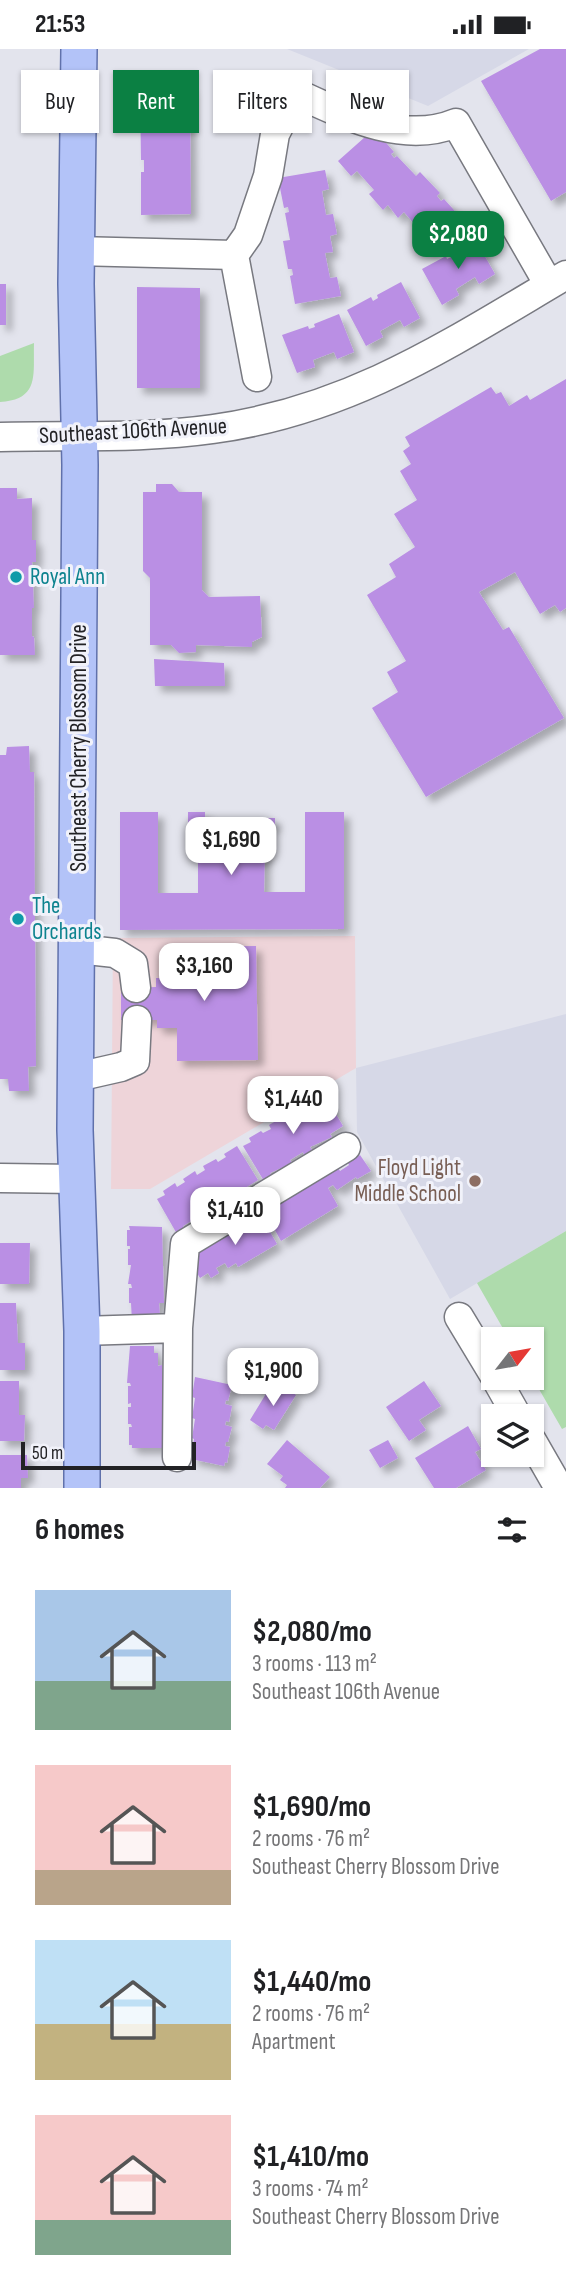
<!DOCTYPE html>
<meta charset="utf-8">
<style>
body{margin:0;font-family:"Sofia Sans Condensed",sans-serif;background:#f6f6f6;color:#202124;height:100vh;display:flex;flex-direction:column;font-size:26px;white-space:nowrap}
*{box-sizing:border-box;margin:0}
p{font-size:23px;color:#757577}
.icon{flex:none;width:38px;height:38px;fill:none;stroke:currentColor;stroke-width:2;stroke-linecap:round;stroke-linejoin:round}
.map{position:relative;height:1439px;overflow:hidden}
.side{display:flex;flex-direction:column;background:#fff;flex:1}
.side>*{flex:none}
.banner{position:absolute;left:21px;top:21px;width:525px;height:63px;display:flex;gap:14px}
.needle{width:46px;rotate:59deg}
.buttons{position:absolute;left:481px;top:1278px;display:grid;gap:14px}
.buttons a{display:grid;place-items:center;width:63px;height:63px;border-radius:0px;background:#fff;box-shadow:0 2px 5px #0004;font-size:35px}
.scale{position:absolute;left:21px;bottom:18px;width:175px;box-sizing:border-box;padding-left:7px;border:4px solid #222225;border-top:0;font-size:19px;line-height:24px;white-space:nowrap;color:#222225;-webkit-text-stroke:5px #f1f2fa;paint-order:stroke}
.price{position:absolute;translate:-50% -60px;padding:0 16px;border-radius:14px;background:#fff;color:#222;font-size:23px;line-height:46px;filter:drop-shadow(0 2px 4px #0008)}
.price::after{content:'';position:absolute;left:50%;top:42px;width:21px;height:16px;margin-left:-10px;background:inherit;clip-path:polygon(0 0,100% 0,50% 100%)}
.price.current{background:#0b8043;color:#fff}
ul{padding:0;list-style:none}
li{display:flex;align-items:center;gap:21px;height:175px;padding:0 35px}
li span{display:grid;place-items:center;flex:none;width:196px;height:140px;border-radius:0px;color:#555}
li>.icon{margin-inline-start:auto}
span .icon{width:84px;height:84px;fill:#fffc;stroke-width:1}
li b{font-size:30px}
h2{display:flex;justify-content:space-between;align-items:center;height:84px;padding:0 35px;font-size:30px}
.tag{padding:0 24px;border-radius:0px;background:#fff;box-shadow:0 2px 5px #0004;font-size:24px;line-height:63px}
.tag.current{background:#0b8043;color:#fff}
.status{display:flex;justify-content:space-between;align-items:center;height:49px;padding:0 35px;background:#fff;direction:ltr}
.status svg{height:19px;fill:currentColor}
.map>svg:first-child{display:block}
.built{fill:#d6d8e7}
.medical{fill:#eed4d9}
.green{fill:#aedbac}
.building{fill:#ba8fe4;filter:url(#shadow)}
.lines{fill:none;stroke-linecap:round;stroke-linejoin:round}
.minor-casing{stroke:#787980;stroke-width:31}
.major-casing{stroke:#6071ab;stroke-width:38}
.minor{stroke:#fff;stroke-width:28}
.major{stroke:#b3c3f8;stroke-width:35}
.culture-dot{fill:#0f9aa8;stroke:#f1f2fa;stroke-width:2.5}
.education-dot{fill:#8d6e63;stroke:#f1f2fa;stroke-width:2.5}
.labels{text-anchor:middle;dominant-baseline:central;stroke-width:6;stroke-linejoin:round;paint-order:stroke}
.street-label{font-size:23px;fill:#222225;stroke:#f1f2fa}
.culture-label{font-size:23px;fill:#0d838f;stroke:#f1f2fa;text-anchor:start}
.education-label{font-size:23px;fill:#785e54;stroke:#f1f2fa;text-anchor:end}
</style>
<div class="status"><b>21:53</b><svg viewBox="0 0 49 12"><path d="M0 12V9h3v3zM5 12V6h3v6zM10 12V3h3v9zM15 12V0h3v12zM26 1h20v11H26zM47 4h2v5h-2z"/></svg></div>
<div class="map">
<svg width="566" height="1439" viewBox="0 0 566 1439">
<defs>
<filter id="shadow"><feDropShadow dx="6" dy="6" stdDeviation="3.5" flood-color="#0004"/></filter>
</defs>
<rect width="100%" height="100%" fill="#e3e4ed"/>
<!-- built -->
<path class="built" d="M287,0H529L428,57Z
M566,965V1182L450,1250L357,1083L356,1019Z"/>
<!-- medical -->
<path class="medical" d="M355,887L356,1019L150,1140H111L113,889Z"/>
<!-- green -->
<path class="green" d="M34,294C33,326 40,350 0,353V307Z
M566,1182V1378L562,1380L532,1328V1290H509L477,1234Z"/>
<!-- building -->
<path class="building" d="M540,0H566V143L551,152L481,32Z
M190,39L191,165L141,166V123H144V111H141L140,40Z
M374,80L394,103L391,105L394,109L397,107L416,127L420,123L440,144L437,147L441,152L444,150L463,171L429,202L416,187L421,183L404,163L398,169L388,156L383,161L369,145L374,141L357,122L351,127L338,112Z
M325,121L329,140L322,142L326,166L333,165L337,185L330,187L333,203L325,204L330,229L337,228L341,247L295,255L290,227L293,226L292,220H288L283,192L290,191L285,164L289,163L288,158L284,159L278,129Z
M475,190L495,225L479,235L475,228L456,240L459,246L442,256L422,220L446,207L447,210L453,207L451,204Z
M401,233L420,269L404,278L400,271L380,282L383,288L366,297L347,261L371,248L373,252L378,249L377,246Z
M0,235H6V276H0Z
M137,238L200,239V339H137Z
M339,265L354,303L337,310L334,303L313,311L315,318L297,324L282,286L308,277L309,280L315,278L314,275Z
M566,330V559L560,563L555,556L540,565L515,523L479,543L503,581L509,578L564,669L426,748L372,659L398,643L387,623L406,612L367,546L396,528L389,515L415,498L394,465L417,451L400,422L411,415L403,402L410,397L405,388L491,338L496,345L501,343L509,357L527,346L530,351Z
M156,435H172L179,443H202V541L209,548L260,547L262,588L252,593V598L196,596V603L179,604L171,596H150V529L143,522V443H156Z
M0,439H17V450L32,449V491H36V513H32L34,559H32V587L34,588L35,606H0Z
M154,610L224,614L225,637H155Z
M29,697L30,723H34L36,1017L28,1018L29,1042H9L8,1030H0V706H6L7,698Z
M120,763H158V844H198V802H188V763H205V773H222V775H239V772H268V769H275V777H268V802H265L264,843H305V763H344V880L120,881Z
M256,897L258,1011L177,1012V979H157V971H121V939L156,938V929H175V898Z
M322,1042L343,1077L330,1085L332,1088L310,1098L312,1101L304,1106L303,1103L290,1111L292,1114L270,1124L272,1127L264,1132L243,1097L251,1093L249,1089L261,1082L263,1084L271,1080L269,1076L281,1069L283,1071L291,1067L289,1063L302,1056L304,1059L311,1054L309,1050Z
M237,1097L258,1131L245,1139L247,1142L224,1152L226,1155L218,1160L217,1157L204,1164L206,1167L198,1172L196,1169L183,1177L185,1180L177,1185L157,1150L165,1146L163,1142L175,1134L177,1138L185,1133L183,1130L195,1122L197,1126L205,1121L203,1117L216,1110L218,1113L226,1108L224,1105Z
M360,1106L371,1122L357,1130L356,1128L337,1141L333,1136L328,1139L338,1157L281,1192L265,1163L298,1141L300,1143L304,1140L303,1138L317,1129L319,1132L322,1130L321,1127L337,1117L340,1122L349,1116L348,1114Z
M259,1164L277,1195L238,1218L236,1214L228,1219L225,1214L216,1219L219,1224L211,1229L208,1224L200,1229L188,1209L225,1187L223,1185L239,1176L241,1178L244,1176L243,1173Z
M129,1177L162,1178L164,1254H159L160,1266L132,1273L131,1254H129V1239H132L131,1235H128L131,1216H128V1200H130V1197H127V1181H130Z
M0,1194H30L29,1235H0Z
M0,1254H16L18,1294H25V1321H0Z
M130,1297H154V1304H158V1317L162,1316L164,1399H132V1396H129V1378H132L131,1375H128V1358H131V1354L128,1355V1337H131L130,1334H127Z
M195,1328L232,1336L228,1352L226,1351L225,1355L232,1357L229,1373L226,1372L225,1376L232,1378L228,1393H226L225,1397L230,1398L227,1414L225,1413L224,1417L191,1410L194,1390L192,1389L195,1370L192,1369L195,1349L192,1348Z
M0,1332H19V1366H25L24,1392H0Z
M424,1332L441,1357L419,1371L426,1381L409,1392L386,1358Z
M272,1335L286,1343L287,1340L296,1346L274,1381L266,1376L263,1380L250,1371Z
M468,1377L481,1400L475,1403L486,1421L456,1439H434L415,1409Z
M287,1391L330,1428L320,1439H285L287,1436L280,1431L283,1427L267,1415Z
M388,1391L398,1409L380,1419L369,1401Z
M0,1406H27L28,1429H21V1439H0Z"/>
<g class="lines">
<!-- minor casing -->
<g class="minor-casing">
<path id="minor" d="M76,202L234,206
M257,328L234,206L248,186L268,127L275,85L296,44C344,66 403,96 456,74L549,236
M0,388C71,386 143,390 213,380C351,361 449,295 566,226
M78,900L115,904L133,915L136,939
M77,1028L121,1018L135,1012L137,971
M0,1129L77,1130
M459,1268L494,1326
M82,1282L178,1279
M495,1328L517,1367
M532,1392L559,1439
M177,1408L178,1279L185,1195L346,1098"/>
</g>
<!-- major casing -->
<g class="major-casing">
<path id="major" d="M79,0L76,235L80,416L75,1081L82,1282V1439"/>
</g>
<!-- minor -->
<use href="#minor" class="minor"/>
<!-- major -->
<use href="#major" class="major"/>
</g>
<!-- markers -->
<g class="culture-dot">
<circle cx="16" cy="528" r="7"/>
<circle cx="18" cy="870" r="7"/>
</g>
<circle class="education-dot" cx="475" cy="1132" r="7"/>
<g class="labels">
<!-- street labels -->
<g class="street-label">
<text transform="translate(133 382) rotate(-3)">Southeast 106th Avenue</text>
<text transform="translate(79 699) rotate(-90)">Southeast Cherry Blossom Drive</text>
</g>
<!-- culture labels -->
<g class="culture-label">
<text x="30" y="528">Royal Ann</text>
<text x="32" y="857">The<tspan x="32" dy="26">Orchards</tspan></text>
</g>
<!-- education labels -->
<g class="education-label">
<text x="461" y="1119">Floyd Light<tspan x="461" dy="26">Middle School</tspan></text>
</g>
</g>
</svg>
<div class="buttons">
<a><svg class="needle" viewBox="-14 -14 28 28"><path d="M0-13l5 13h-10z" fill="#e53935"/><path d="M0 13l5-13h-10z" fill="#757577"/></svg></a>
<a><svg class="icon" aria-label="layers" viewBox="0 0 24 24"><path d="M12 4l9 5-9 5-9-5zM3 14l9 5 9-5"/></svg></a>
</div>
<div class="scale">50 m</div>
<b class="price current" style="left:458px;top:222px">$2,080</b>
<b class="price" style="left:231px;top:828px">$1,690</b>
<b class="price" style="left:204px;top:954px">$3,160</b>
<b class="price" style="left:293px;top:1087px">$1,440</b>
<b class="price" style="left:235px;top:1198px">$1,410</b>
<b class="price" style="left:273px;top:1359px">$1,900</b>
<div class="banner">
<a class="tag">Buy</a>
<a class="tag current">Rent</a>
<a class="tag">Filters</a>
<a class="tag">New</a>
</div>
</div>
<section class="side">
<h2>6 homes<svg class="icon" aria-label="filters" viewBox="0 0 24 24"><path d="M4 7h16M4 17h16"/><circle cx="9" cy="7" r="2"/><circle cx="15" cy="17" r="2"/></svg></h2>
<ul>
<li><span style="background:linear-gradient(#a9c7e8 65%,#7fa58c 0)"><svg class="icon" aria-label="home" viewBox="0 0 24 24"><path d="M3 11l9-7 9 7M6 9v11h12V9"/></svg></span><div><b>$2,080/mo</b><p>3 rooms · 113 m²</p><p>Southeast 106th Avenue</p></div></li>
<li><span style="background:linear-gradient(#f6c9c9 75%,#b9a48a 0)"><svg class="icon" aria-label="home" viewBox="0 0 24 24"><path d="M3 11l9-7 9 7M6 9v11h12V9"/></svg></span><div><b>$1,690/mo</b><p>2 rooms · 76 m²</p><p>Southeast Cherry Blossom Drive</p></div></li>
<li><span style="background:linear-gradient(#bfe0f5 60%,#c2b280 0)"><svg class="icon" aria-label="home" viewBox="0 0 24 24"><path d="M3 11l9-7 9 7M6 9v11h12V9"/></svg></span><div><b>$1,440/mo</b><p>2 rooms · 76 m²</p><p>Apartment</p></div></li>
<li><span style="background:linear-gradient(#f6c9c9 75%,#7fa58c 0)"><svg class="icon" aria-label="home" viewBox="0 0 24 24"><path d="M3 11l9-7 9 7M6 9v11h12V9"/></svg></span><div><b>$1,410/mo</b><p>3 rooms · 74 m²</p><p>Southeast Cherry Blossom Drive</p></div></li>
</ul>
</section>
